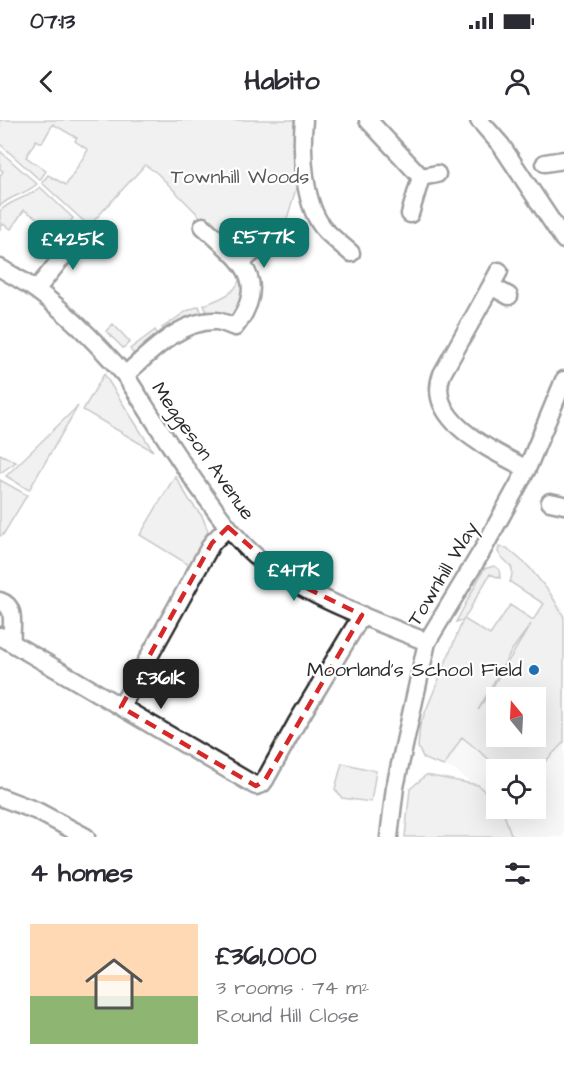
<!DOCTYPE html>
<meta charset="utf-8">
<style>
body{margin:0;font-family:"Architects Daughter",sans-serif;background:#f2f2f3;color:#2b2b33;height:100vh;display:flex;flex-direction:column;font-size:22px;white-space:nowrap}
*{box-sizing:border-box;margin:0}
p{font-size:20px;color:#7c7c81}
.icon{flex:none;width:33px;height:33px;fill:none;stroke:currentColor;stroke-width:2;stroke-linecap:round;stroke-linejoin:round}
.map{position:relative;height:717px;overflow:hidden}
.drawer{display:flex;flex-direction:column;background:#fff;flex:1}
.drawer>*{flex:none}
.needle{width:39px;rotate:342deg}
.controls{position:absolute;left:486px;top:567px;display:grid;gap:12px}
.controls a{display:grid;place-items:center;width:60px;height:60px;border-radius:0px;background:#fff;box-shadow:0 6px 24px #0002;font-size:30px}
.price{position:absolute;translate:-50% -51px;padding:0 14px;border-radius:12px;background:#0f766e;color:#fff;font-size:20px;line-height:39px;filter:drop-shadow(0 2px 3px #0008)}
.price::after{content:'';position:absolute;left:50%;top:36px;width:18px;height:14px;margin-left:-9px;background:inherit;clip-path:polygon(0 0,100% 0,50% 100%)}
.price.on{background:#222;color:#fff}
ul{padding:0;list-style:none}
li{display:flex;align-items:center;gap:18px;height:150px;padding:0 30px}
li span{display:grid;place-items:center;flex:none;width:168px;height:120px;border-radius:0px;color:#555}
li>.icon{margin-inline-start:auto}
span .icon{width:72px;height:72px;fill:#fffc;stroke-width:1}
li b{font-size:26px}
h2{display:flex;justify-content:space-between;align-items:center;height:72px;padding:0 30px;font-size:26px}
.status{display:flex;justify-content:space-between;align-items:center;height:42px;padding:0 30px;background:#fff;direction:ltr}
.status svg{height:16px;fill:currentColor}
header{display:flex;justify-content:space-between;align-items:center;height:78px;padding:0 30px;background:#fff;font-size:27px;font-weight:800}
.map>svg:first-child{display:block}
.built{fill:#efefef;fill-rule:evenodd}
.green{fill:#e0e0e0;stroke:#868686;stroke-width:1.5;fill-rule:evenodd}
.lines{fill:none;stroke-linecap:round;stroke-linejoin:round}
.minor-casing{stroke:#2b2b2b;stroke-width:21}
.minor{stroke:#fff;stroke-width:16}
.marked{fill:none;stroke:#d62828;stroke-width:4.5;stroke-dasharray:12 8;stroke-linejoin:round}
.poi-dot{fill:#1f6fb2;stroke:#fff;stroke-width:2}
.labels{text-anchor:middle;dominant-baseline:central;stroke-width:4.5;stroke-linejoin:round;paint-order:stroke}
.park-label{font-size:20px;fill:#585858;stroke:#fff}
.street-label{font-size:20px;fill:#2b2b2b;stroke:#fff}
.poi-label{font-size:20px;fill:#2b2b2b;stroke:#fff;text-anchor:end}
</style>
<div class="status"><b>07:13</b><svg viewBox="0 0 49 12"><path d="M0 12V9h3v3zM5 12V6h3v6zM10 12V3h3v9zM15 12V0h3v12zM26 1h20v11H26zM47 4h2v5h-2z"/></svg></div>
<header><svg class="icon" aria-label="back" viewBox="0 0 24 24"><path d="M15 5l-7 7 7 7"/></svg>Habito<svg class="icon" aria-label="person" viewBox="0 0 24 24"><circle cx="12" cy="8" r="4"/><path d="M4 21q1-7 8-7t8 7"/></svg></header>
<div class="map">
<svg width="564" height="717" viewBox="0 0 564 717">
<rect width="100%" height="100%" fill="#fff"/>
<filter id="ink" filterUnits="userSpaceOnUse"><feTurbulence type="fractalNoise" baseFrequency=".0167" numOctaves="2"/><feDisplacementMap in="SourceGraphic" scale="12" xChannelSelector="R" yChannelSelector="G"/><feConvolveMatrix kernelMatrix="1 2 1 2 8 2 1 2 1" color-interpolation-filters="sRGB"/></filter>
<g filter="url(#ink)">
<!-- built -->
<path class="built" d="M550,473L564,489V717H512L502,689L536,688V650H496V683L457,651L444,646ZM496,578H536V616H496Z"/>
<!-- green -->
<path class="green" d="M0,0H297L298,62L286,102L249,131L235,132L157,53L145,45L89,106L42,63L48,55L66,65L88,30L75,21L77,18L53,4L42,23L36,20L26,37L46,51L40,60L0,24Z
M0,31L37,64C26,74 11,75 0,86V56L3,51L0,49Z
M40,67L73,98L61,116L43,106L44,102L24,90L11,109L3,104L0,109V91C13,78 30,78 40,67Z
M241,151L246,172L232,198L207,193L204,185C222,178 240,173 241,151Z
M199,186L202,194L190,197L166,213L162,208L187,191Z
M113,204L130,222L123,228L106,211Z
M155,210L160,218L135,236L130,229Z
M104,254L153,331L83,290Z
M78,286L29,370L6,356Z
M0,334L16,342L0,353Z
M175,356L190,381L202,396L208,411L189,445L140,415Z
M0,360L27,375L3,415L0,416Z
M499,427L507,428L529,447L550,473L564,497V622L536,651V650L501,649L462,617L444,646L424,639L418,627L420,605L463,500L456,502L484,449L494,446L499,449L500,458L490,454L464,499L490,515L510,485L533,500L544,484L510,462C517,442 505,445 498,432ZM531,504L479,589L478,590L512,530ZM496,578H536V616H496Z
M342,643L376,651L371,682L342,678L335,669Z
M426,655L478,665L496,683V688L502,689L511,714L514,717H405L410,669Z"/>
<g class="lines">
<!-- minor casing -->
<g class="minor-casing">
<path id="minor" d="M304,0C301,32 303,87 326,111C334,119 343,126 351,133
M368,0L421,57L437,54
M479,0L501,25L564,120
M545,43L564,40
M410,94L421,57
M241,142L257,129
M0,148C12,155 25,162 36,170C69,194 98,224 125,255C153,298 180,343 211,384C225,404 240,424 259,439C304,476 373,500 427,522
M491,166L499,151
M36,170L60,140L86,112
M509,176L491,166L442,254C424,301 494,331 527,349
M125,255C150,233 181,199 217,201C223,202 229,205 235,207C272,158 238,139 203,106
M550,382L564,385
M0,481C18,487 10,507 12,522
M0,516L256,666L262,664L265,660L296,604L362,495
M121,587L212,423L228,407
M0,677L37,691L86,717
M389,717L395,667L427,522L482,431L527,349L564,260"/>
</g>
<!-- minor -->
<use href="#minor" class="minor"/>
</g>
</g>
<!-- marked area -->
<path d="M0 0H564V717H0ZM228,407L286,458L362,495L265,660L256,666L121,587L212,423Z" fill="#fff" fill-opacity=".55" fill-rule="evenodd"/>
<path class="marked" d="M228,407L286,458L362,495L265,660L256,666L121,587L212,423Z"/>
<!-- markers -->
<circle class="poi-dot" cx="534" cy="550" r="6"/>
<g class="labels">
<!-- park labels -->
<g class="park-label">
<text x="240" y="57">Townhill Woods</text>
</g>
<!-- street labels -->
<g class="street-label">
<text transform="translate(203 331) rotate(55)">Meggeson Avenue</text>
<text transform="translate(443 454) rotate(-59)">Townhill Way</text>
</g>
<!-- poi labels -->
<g class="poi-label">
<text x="522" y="550">Moorland's School Field</text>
</g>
</g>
</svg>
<div class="controls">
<a><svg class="needle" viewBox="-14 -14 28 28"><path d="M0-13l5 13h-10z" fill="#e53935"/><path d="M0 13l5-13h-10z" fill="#7c7c81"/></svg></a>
<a><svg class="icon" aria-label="locate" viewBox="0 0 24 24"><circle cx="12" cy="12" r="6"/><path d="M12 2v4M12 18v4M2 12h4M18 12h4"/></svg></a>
</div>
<b class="price" style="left:264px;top:149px">£577K</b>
<b class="price" style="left:73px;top:151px">£425K</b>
<b class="price" style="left:294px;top:482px">£417K</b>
<b class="price on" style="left:161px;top:590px">£361K</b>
</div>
<section class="drawer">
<h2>4 homes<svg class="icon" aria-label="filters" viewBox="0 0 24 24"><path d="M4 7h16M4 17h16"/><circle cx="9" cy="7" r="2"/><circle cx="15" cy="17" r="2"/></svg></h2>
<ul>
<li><span style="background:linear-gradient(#ffd9b3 60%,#8fb573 0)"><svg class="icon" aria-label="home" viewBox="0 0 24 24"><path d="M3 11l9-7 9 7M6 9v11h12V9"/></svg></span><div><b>£361,000</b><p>3 rooms · 74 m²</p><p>Round Hill Close</p></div></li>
</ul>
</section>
